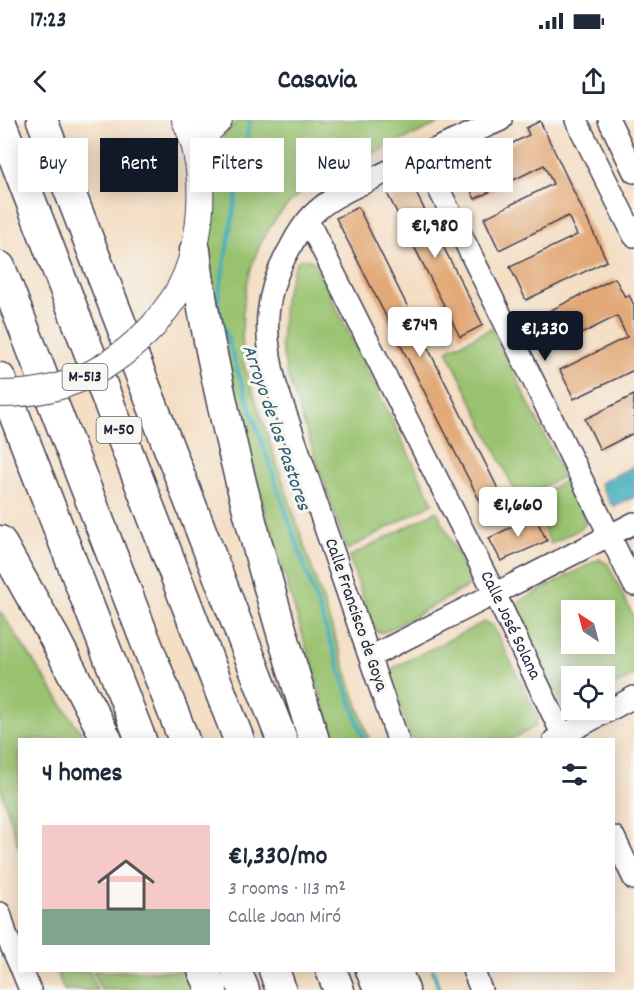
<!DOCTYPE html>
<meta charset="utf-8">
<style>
body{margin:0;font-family:Dekko,sans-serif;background:#f2f2f3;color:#1f2937;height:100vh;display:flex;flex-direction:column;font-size:22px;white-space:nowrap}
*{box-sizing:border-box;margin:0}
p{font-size:20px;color:#747a83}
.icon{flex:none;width:33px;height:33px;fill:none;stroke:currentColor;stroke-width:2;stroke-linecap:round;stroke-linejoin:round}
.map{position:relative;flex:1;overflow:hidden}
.side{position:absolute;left:18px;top:618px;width:597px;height:234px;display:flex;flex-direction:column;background:#fff;border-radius:0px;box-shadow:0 3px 15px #0003}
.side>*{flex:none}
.banner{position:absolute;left:18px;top:18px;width:598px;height:54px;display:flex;gap:12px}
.needle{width:39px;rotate:324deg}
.buttons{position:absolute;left:561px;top:480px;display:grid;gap:12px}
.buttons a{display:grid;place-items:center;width:54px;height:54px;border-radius:0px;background:#fff;box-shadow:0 3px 15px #0003;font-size:30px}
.price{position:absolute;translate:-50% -51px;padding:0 14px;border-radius:6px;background:#fff;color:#222;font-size:20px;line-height:39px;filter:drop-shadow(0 2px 3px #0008)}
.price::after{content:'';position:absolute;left:50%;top:36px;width:18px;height:14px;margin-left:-9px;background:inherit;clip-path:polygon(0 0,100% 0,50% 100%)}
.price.current{background:#111827;color:#fff}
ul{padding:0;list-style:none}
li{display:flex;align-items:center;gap:18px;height:150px;padding:0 24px}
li+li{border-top:2px solid #e0e1e3}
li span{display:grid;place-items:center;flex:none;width:168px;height:120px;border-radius:0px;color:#555}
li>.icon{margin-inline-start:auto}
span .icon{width:72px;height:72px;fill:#fffc;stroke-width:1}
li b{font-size:26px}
h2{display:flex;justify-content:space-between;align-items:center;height:72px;padding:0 24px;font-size:26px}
.pill{padding:0 21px;border-radius:0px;background:#fff;box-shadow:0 3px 15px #0003;font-size:21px;line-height:54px}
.pill.current{background:#111827;color:#fff}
.status{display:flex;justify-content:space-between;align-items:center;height:42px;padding:0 30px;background:#fff;direction:ltr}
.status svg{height:16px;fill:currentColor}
header{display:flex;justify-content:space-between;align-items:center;height:78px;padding:0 24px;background:#fff;font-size:27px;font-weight:700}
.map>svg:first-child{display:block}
.green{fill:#99c26e;stroke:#5e7254;stroke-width:1.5;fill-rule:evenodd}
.water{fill:#3dabbb;stroke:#30667b;stroke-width:1.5}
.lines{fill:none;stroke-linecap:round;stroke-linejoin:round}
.stream{stroke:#3dabbb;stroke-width:4}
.building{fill:#e3aa79}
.minor-casing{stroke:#423e50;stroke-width:24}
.major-casing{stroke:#423e50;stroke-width:28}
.highway-casing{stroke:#423e50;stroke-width:33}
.minor{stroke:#fff;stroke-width:21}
.major{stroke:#fff;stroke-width:26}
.highway{stroke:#fff;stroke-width:30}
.major-bridge-casing{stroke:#423e50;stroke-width:28;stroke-linecap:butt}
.major-bridge{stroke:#fff;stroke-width:26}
.labels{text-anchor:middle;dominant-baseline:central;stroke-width:6;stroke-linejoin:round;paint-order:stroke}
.shield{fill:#f6f6f2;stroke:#626272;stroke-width:1.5}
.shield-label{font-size:16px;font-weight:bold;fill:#22223b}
.street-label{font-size:18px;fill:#22223b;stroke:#f6f6f2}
.water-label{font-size:20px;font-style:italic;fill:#2d596e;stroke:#f6f6f2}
</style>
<div class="status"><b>17:23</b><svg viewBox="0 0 49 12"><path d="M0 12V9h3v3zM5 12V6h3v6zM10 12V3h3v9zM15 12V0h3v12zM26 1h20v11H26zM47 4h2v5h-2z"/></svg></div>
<header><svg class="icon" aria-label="back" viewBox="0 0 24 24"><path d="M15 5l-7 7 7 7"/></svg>Casavia<svg class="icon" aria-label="share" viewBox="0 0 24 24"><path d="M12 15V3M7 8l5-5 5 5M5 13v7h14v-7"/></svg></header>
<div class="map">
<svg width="634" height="870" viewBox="0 0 634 870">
<rect width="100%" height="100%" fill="#f6f6f2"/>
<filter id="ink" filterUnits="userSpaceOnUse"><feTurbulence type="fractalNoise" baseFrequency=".0167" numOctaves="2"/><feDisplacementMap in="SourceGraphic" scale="12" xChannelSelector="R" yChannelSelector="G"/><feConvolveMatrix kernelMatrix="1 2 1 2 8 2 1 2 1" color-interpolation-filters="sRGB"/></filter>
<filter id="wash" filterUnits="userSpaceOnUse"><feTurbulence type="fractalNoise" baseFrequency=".008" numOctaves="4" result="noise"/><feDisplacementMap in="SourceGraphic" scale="24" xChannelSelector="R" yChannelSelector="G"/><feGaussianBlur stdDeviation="1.35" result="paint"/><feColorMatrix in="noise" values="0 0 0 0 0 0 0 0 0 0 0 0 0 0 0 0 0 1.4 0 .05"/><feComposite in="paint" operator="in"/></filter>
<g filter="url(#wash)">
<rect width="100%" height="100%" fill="#f4dec4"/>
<!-- green -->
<path class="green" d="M238,0H446C420,12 394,24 367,36C344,46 318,57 299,74C249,117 237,181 244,245L369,619H334L245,325L209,150L207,88L213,33L224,15Z
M301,139H307L314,142L433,383L347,430L288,257L281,225L284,179L294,148L297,142Z
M492,208L564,356L519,379L447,230Z
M567,360L585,398V403L582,408L551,424L529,379Z
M437,391L469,458V466L385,512H378L373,507L349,437Z
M599,439L608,444L634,498V555L605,571L604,556H572L571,588L563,586L518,494L517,488L520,481ZM572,490H604V524H572Z
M0,491L85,619L20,620L19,729L0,666Z
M484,502L493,506L538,597L535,607L512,619H411L390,558L393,548Z
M56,851H89L97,870H64Z
M93,851H196L205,870H101Z"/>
<!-- water -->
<path class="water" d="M634,346V377L615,386L611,384L600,363Z"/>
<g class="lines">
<!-- stream -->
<path class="stream" d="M250,0L217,184L237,249L364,620
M433,850L439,870"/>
</g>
<g id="blocks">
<!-- building -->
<path class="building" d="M540,1L607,141L526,180L510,147L577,115L568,96L499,130L484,98L553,64L544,45L475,79L460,49L529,15L526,8Z
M410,61L483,205L460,217L387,73Z
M358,87L506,385L487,395L336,98Z
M615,158L625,177L629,175L634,185V250L574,279L560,250L627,217L617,196L551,229L535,198Z
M634,275V313L600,330L585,299Z
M533,393L547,421L501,441L489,418L520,403L519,400Z"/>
</g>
</g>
<g filter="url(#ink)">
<use href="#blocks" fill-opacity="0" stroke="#423e50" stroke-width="1.5"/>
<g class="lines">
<!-- minor casing -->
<g class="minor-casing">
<g id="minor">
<path d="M576,0L634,116"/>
<path d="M609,0L634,52"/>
<path d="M422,35L634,465"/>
<path id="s1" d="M308,101L495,474L565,620"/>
<path d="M370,537L634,403"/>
<path d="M398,620L276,265C263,214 263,175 290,128C297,114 307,98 320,88C335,75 354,68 372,59C414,38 458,19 501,0"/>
<path d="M554,620L634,577"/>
<path d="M614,717L634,759"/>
<path d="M0,793L7,817L20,846"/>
<path d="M22,850L30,870"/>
<path d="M473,850L481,870"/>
</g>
</g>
<!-- major casing -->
<g class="major-casing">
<path id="major" d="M197,39L208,11L219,0
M154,205C161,195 170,185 176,175C204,128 209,49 185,0"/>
</g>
<!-- highway casing -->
<g class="highway-casing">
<path id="highway" d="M42,0L282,620
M0,1L239,620
M195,130C200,181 211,231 222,282C247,396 280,508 314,620
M0,147L184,620
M0,258L141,620
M0,421L55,519L107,620
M203,850L212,870
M236,850L244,870
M274,850L281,870
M331,850L339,870
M371,850L379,870
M396,850L404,870"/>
</g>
<!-- minor -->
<use href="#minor" class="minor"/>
<!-- major -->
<use href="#major" class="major"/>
<!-- highway -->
<use href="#highway" class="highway"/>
<!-- major-bridge casing -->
<g class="major-bridge-casing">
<path id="major-bridge" d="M0,274C65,274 110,251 154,205"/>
</g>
<!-- major-bridge -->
<use href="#major-bridge" class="major-bridge"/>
</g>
</g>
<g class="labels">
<!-- shield labels -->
<g class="shield">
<rect x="62.5" y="244" width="45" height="26" rx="4.5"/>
<rect x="96.5" y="297" width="45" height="26" rx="4.5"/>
</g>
<g class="shield-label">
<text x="85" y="257">M-513</text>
<text x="119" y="310">M-50</text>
</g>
<!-- street labels -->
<g class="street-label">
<text transform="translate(355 495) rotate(71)">Calle Francisco de Goya</text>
<text stroke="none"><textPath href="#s1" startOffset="452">Calle José Solana</textPath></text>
</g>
<!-- water labels -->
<g class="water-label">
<text transform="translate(275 308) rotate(71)">Arroyo de los Pastores</text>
</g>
</g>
</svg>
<div class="buttons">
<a><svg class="needle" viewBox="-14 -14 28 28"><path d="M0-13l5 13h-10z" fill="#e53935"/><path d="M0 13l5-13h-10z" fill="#747a83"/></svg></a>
<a><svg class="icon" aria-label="locate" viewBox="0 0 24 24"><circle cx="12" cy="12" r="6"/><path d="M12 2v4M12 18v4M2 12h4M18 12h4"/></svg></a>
</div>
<b class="price" style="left:435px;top:139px">€1,980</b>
<b class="price" style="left:420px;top:238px">€749</b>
<b class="price current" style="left:545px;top:242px">€1,330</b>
<b class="price" style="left:518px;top:418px">€1,660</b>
<div class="banner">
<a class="pill">Buy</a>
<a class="pill current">Rent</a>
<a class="pill">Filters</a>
<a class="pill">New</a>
<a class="pill">Apartment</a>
</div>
<section class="side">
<h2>4 homes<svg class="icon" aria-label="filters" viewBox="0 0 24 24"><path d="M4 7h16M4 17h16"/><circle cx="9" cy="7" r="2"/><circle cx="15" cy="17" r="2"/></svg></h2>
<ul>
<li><span style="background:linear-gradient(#f6c9c9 70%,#7fa58c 0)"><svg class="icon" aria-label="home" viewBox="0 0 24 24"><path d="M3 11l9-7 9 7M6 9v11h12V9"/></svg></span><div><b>€1,330/mo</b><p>3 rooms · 113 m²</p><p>Calle Joan Miró</p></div></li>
</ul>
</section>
</div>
